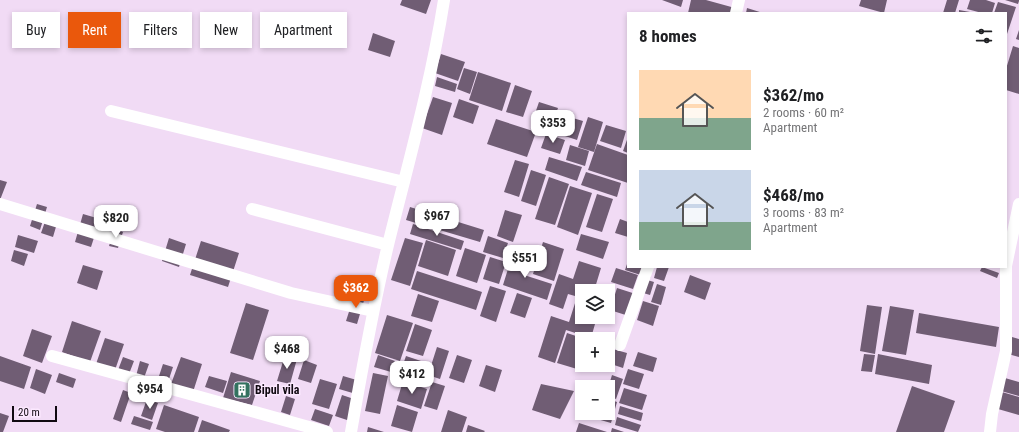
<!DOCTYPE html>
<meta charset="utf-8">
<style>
body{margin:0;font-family:"Roboto Condensed",sans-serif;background:#f6f6f6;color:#202124;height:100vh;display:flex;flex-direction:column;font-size:15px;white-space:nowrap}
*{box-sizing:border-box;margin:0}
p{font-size:13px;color:#757577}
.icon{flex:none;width:22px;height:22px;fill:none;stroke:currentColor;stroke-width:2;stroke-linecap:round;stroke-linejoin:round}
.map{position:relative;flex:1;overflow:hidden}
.sheet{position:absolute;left:627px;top:12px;width:380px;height:256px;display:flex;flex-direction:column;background:#fff;border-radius:0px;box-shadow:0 2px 6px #0003}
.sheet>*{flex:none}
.top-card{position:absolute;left:12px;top:12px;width:380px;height:36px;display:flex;gap:8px}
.fabs{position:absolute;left:575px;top:284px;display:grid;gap:8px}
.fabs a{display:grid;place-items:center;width:40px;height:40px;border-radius:0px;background:#fff;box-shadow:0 2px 6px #0003;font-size:20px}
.scale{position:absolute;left:12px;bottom:10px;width:45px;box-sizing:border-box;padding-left:4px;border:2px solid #100911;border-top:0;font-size:11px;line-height:14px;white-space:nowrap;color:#100911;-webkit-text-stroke:3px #fce9ff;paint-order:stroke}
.price{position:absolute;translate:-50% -34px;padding:0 9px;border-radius:8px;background:#fff;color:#222;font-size:13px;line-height:26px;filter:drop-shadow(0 1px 2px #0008)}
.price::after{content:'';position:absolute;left:50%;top:24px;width:12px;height:9px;margin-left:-6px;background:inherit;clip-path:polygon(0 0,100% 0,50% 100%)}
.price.on{background:#ea580c;color:#fff}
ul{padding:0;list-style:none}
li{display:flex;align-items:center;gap:12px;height:100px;padding:0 12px}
li span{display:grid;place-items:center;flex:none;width:112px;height:80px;border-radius:0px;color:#555}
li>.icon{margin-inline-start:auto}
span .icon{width:48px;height:48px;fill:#fffc;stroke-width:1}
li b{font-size:17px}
h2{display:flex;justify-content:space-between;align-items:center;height:48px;padding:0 12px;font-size:17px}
.chip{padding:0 14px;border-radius:0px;background:#fff;box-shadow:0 2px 6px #0003;font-size:14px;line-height:36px}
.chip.on{background:#ea580c;color:#fff}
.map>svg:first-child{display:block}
.building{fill:#705d74}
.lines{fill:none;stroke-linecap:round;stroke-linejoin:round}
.minor{stroke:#fff;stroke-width:12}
.labels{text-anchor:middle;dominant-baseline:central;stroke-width:3;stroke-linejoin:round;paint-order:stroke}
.poi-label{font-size:12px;font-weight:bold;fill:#100911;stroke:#fce9ff;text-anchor:start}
</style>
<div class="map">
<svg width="1019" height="432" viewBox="0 0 1019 432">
<rect width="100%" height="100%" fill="#f1dbf5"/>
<!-- building -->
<path class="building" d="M402,0H431L426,14L400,5Z
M662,0H683L681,7Z
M691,0H706L735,8L734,13H688Z
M861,0H887L884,13L859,6Z
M947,0H959L955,13H943Z
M970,0H986L995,3L992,13H982L967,9Z
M1005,0H1019V1L1018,4Z
M998,2L1016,7L1006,37V13H994Z
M747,8L763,13H746Z
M959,10L970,12V13H959Z
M1019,30V40L1016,39Z
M373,33L395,41L390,57L368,50Z
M1013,46L1019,48V94L1006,90V69Z
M441,54L465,62L458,81L435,73Z
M464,68L477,72L470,94L457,89Z
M478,72L511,83L502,111L469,100Z
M437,77L457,84L455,92L435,86Z
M515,85L532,91L523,117L506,112Z
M433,97L452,103L442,135L422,128Z
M459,99L479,106L473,124L453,117Z
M539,102L558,108L550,131L531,125Z
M559,114L583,121L577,140L553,132Z
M588,117L603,122L594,152L578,147Z
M496,119L536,132L527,157L487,144Z
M606,125L626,131L621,148L600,141Z
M546,134L565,140L560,154L541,148Z
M628,137V153L623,151Z
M597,144L628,155V183L588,170Z
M570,145L589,151L585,166L566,160Z
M549,157L582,167L577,181L545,170Z
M515,160L529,164L519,197L504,192Z
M531,170L546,175L536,206L521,201Z
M586,172L621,183L617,197L581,185Z
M549,177L569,184L555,225L535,219Z
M0,180L7,182L0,200Z
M570,186L592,193L578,235L557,227Z
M597,194L613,199L602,232L586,227Z
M37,204L47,207L40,230L30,226Z
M410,207L484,230L480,242L406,220Z
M505,210L522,215L513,242L497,236Z
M83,214L100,219L91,247L75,242Z
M47,216L58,220L53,237L41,233Z
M620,219L628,222V237L615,233Z
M413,224L464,241L461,250L410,234Z
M114,229L123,232L118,248L109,246Z
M581,234L609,242L603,259L576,250Z
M18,235L38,241L34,253L15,247Z
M488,236L508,243L503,258L483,252Z
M169,238L186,244L179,267L162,261Z
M405,238L423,243L410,286L391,280Z
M426,240L456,250L448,276L418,266Z
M201,241L239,253L228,287L190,275Z
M543,242L564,249L554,281L533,274Z
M465,248L486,255L477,283L456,276Z
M14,250L28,254L24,266L11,261Z
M513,253L529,258L524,275L552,284L547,300L503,285Z
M490,257L506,262L499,284L483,279Z
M579,261L601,268L594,291H582V298L568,294L563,309L549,304L559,274L573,279Z
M628,261V267H653L650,278L625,270Z
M83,265L103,271L97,290L77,283Z
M657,267H669L664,281L654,278Z
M982,267L999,273L997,278L980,271Z
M616,268L638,275L633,289L611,282Z
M417,271L482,292L476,310L411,289Z
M690,275L711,283L705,300L684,292Z
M644,279L654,282L650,295L640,292Z
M657,284L666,287L661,305L651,302Z
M604,285L615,289L608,309V291H602Z
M490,286L506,291L496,322L480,316Z
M617,288L642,296L635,318L610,310Z
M355,293L365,297L357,324L346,321Z
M517,293L532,298L525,318L510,313Z
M418,294L439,301L432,322L411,316Z
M576,300L582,302V317H597L591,338L566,330L555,363L538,357L551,316L569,322Z
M643,301L659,306L653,326L637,320Z
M246,303L269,310L253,360L230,353Z
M867,305L882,307L875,354L860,351Z
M890,306L914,310L906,355L882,351Z
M919,313L999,327L996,347L916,333Z
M387,315L413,323L400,361L375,353Z
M72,321L101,331L90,362L62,352Z
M415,324L432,330L423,356L406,351Z
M32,329L52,336L42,363L23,356Z
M567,333L582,338V354L577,369L557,363Z
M1012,337L1019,339V357L1008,354Z
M105,338L124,344L115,370L96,364Z
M437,347L449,351L440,379L428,375Z
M609,348L627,353L623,368L608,363Z
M638,352L657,358L653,372L633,366Z
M864,354L875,355L872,372L861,371Z
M878,354L932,365L929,384L875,374Z
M285,355L297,359L290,384L277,381Z
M378,355L395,361L391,372L374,367Z
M457,355L472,360L464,383L449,378Z
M0,356L31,367L24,389L0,381Z
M406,356L424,362L418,382L399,376Z
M123,357L134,361L129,374L118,370Z
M181,357L202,364L193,392L171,384Z
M304,360L317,365L311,383L298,379Z
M140,361L149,364L144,378L136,376Z
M163,364L173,367L168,382L158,379Z
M486,365L502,370L495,392L479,386Z
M36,369L52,375L45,394L30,388Z
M628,369L644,374L639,389L623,384Z
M231,372L260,381L252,405L223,398Z
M59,373L76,379L73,388L56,382Z
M373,373L388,376L380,414L365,411Z
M612,375L623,379L616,399L608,396V388Z
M209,376L227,381L223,393L205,387Z
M343,376L360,381L356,394L339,389Z
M1005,378L1019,382V396L1001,391Z
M320,379L337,384L329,409L312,404Z
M403,381L427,389L421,409L397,401Z
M432,382L445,386L437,410L424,406Z
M541,384L574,391L560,419L532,410Z
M912,386L955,401L944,432H896Z
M624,388L647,395L642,410L619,403Z
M123,390L131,393L121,422L113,419Z
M1002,392L1019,397V415L998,409Z
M342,395L357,400L350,421L335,416Z
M286,396L295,399L290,415L281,412Z
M147,399L158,403L152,420L141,416Z
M608,399L617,402L611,423L597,419L599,413H608Z
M164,405L199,417L194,432H165L156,429Z
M397,405L418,412L412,432L391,426Z
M620,406L643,413L641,421L618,414Z
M315,409L333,415L329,426L311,420Z
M448,410L467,417L462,432H441Z
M0,413L9,416L3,432H0Z
M134,416L153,422L150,430L131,424Z
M617,417L641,425L638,432L615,425Z
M202,420L230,430L229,432H198Z
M579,423L607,432H576Z
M468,425L485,431L484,432H466Z
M368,427L384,432H367Z
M612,428L624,432H611Z"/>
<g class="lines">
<!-- minor -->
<path class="minor" d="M736,13L739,0
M111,111L404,182
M0,204L291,293L373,311
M252,209L388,245
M1006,266L1019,204
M620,345L648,267
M52,356L327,432
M351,432C362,369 373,307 388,245C408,164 431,83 444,0
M990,432L992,414L1006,351V267"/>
</g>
<!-- icons -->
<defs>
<g id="building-square" transform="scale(0.9)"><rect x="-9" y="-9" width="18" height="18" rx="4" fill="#33725f" stroke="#fce9ff"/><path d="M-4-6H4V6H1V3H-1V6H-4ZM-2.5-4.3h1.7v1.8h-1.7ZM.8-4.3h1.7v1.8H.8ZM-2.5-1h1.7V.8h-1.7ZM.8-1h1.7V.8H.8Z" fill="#fff"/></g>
</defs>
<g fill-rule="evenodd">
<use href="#building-square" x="242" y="390"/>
</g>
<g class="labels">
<!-- poi labels -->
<g class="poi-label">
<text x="255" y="390">Bipul vila</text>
</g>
</g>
</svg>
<div class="fabs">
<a><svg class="icon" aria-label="layers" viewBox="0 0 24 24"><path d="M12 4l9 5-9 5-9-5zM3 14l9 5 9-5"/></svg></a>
<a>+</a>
<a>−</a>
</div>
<div class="scale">20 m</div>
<b class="price" style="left:553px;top:144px">$353</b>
<b class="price" style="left:437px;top:237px">$967</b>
<b class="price" style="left:116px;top:239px">$820</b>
<b class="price" style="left:525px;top:279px">$551</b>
<b class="price on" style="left:356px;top:309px">$362</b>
<b class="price" style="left:287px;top:370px">$468</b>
<b class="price" style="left:412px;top:395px">$412</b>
<b class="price" style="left:150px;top:410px">$954</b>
<div class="top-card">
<a class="chip">Buy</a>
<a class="chip on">Rent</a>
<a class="chip">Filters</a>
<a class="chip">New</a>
<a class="chip">Apartment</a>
</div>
<section class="sheet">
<h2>8 homes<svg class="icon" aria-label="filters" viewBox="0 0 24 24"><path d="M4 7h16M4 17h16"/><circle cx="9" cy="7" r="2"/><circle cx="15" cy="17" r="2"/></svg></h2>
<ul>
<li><span style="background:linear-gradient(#ffd9b3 60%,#7fa58c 0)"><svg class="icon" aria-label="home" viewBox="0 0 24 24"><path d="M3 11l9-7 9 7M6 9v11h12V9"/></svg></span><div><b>$362/mo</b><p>2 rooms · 60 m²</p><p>Apartment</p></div></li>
<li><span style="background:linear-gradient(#c9d6e8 65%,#7fa58c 0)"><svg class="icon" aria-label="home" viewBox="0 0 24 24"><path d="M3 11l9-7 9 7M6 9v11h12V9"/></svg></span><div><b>$468/mo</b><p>3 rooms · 83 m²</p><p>Apartment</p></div></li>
</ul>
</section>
</div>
